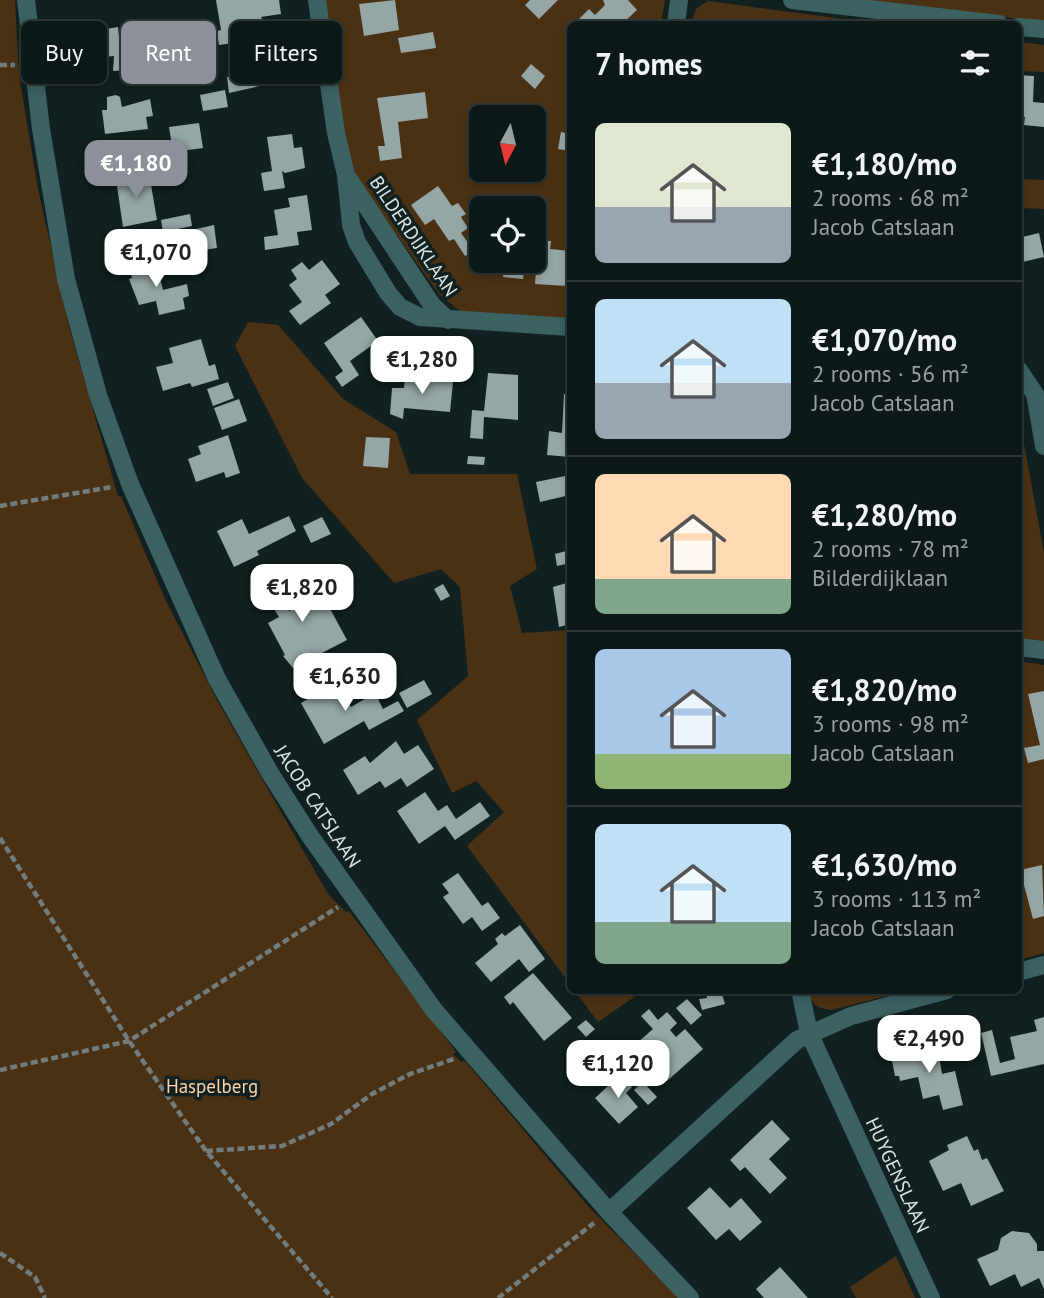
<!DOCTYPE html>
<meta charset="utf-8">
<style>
body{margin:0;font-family:"PT Sans",sans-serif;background:#1b2525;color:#f1f3f6;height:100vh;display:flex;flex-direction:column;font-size:26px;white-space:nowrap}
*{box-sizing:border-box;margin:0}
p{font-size:23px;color:#9aa0a2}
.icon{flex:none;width:38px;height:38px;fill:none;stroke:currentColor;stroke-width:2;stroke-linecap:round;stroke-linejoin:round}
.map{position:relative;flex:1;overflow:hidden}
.drawer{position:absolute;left:567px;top:21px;width:455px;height:973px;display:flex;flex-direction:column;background:#0d1818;border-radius:10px;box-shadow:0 4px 10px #0003,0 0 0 2px #2d3737}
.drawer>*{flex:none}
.hud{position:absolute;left:21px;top:21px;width:441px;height:63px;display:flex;gap:14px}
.needle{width:46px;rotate:187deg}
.buttons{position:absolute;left:469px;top:105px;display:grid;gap:14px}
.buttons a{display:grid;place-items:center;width:77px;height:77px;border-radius:10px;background:#0d1818;box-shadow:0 4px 10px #0003,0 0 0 2px #2d3737;font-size:35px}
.price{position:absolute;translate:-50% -60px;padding:0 16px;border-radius:14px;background:#fff;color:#222;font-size:23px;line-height:46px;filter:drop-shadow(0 2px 4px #0008)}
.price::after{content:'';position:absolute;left:50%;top:42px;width:21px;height:16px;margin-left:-10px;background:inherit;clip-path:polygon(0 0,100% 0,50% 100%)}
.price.active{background:#8c9099;color:#fff}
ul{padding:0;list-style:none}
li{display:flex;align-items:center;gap:21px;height:175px;padding:0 28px}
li+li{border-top:2px solid #2d3737}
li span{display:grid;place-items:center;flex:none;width:196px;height:140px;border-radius:10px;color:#555}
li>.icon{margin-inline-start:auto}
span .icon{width:84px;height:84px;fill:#fffc;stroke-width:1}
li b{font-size:30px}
h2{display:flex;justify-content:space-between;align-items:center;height:84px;padding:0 28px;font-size:30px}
.tag{padding:0 24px;border-radius:10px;background:#0d1818;box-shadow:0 4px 10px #0003,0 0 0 2px #2d3737;font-size:24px;line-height:63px}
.tag.active{background:#8c9099;color:#fff}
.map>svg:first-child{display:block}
.green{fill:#4b3113;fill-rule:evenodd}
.building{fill:#95a6a6}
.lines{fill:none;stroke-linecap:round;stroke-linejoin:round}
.path{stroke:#717d7d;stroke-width:4.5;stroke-dasharray:7 3.5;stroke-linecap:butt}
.minor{stroke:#3b6161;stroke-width:18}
.labels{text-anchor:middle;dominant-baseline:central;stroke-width:7;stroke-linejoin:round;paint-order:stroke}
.street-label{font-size:19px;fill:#dce6e5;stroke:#112020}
.park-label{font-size:19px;fill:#ffd2a7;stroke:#112020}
</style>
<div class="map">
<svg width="1044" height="1298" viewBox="0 0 1044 1298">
<rect width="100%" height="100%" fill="#112020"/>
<!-- green -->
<path class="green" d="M0,0H15L19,75L38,189L69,327L118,496H121L165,599L217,700L328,894L346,912L349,911L456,1052L453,1054L461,1062L465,1061L588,1206L679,1298H0Z
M322,0H665L661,24H570V321L460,311L439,294L364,189L350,164L342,133ZM481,117H534V170H481ZM481,208H534V261H481Z
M862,0H1044V22Z
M708,1L880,24H691L696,9Z
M1018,42L1044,45V72L1019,71Z
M1018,179L1044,180V209L1019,208Z
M248,322L278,325L343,399L396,432L410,474H517L537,569L510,586L522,633L570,630V984L467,846L504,812L476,781L452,793L417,720L468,676L460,587L441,569L394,583L302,478L235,346Z
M1018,411L1044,553V642L1018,643Z
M1023,662L1044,665V953L1019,960L1018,663Z
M575,991H643L598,1022Z
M808,991H906L832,1010C818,1009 812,1005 808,991Z
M896,1256L915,1298H856L850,1287Z"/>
<!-- building -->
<path class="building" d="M216,0H279L281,14L261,17L270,33L248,36L249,41L219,45L217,31L221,30Z
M395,0L399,30L364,36L359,4Z
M530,0H558L539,19L525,5Z
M603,0H628L637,10L622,24H579L576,22L589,9L595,15L605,5Z
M118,27L120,47L141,46L143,69L113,71L114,56L94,58L93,34L106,33V29Z
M433,32L436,48L401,53L398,38Z
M279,59L282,81L229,93L227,77L248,73L246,64Z
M531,64L545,76L535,89L521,76Z
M1018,75L1034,76L1033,102L1044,103V127L1024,125L1025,117L1018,116Z
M225,90L228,107L203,111L200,95Z
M425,92L428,118L398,122L402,158L380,161L378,146H385L377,98Z
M116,95L120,97L122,107L150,99L153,116L146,117L148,129L105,134L102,110H107V97Z
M524,106L538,118L534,123V117H516Z
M199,123L203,148L173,152L169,127Z
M561,132L570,134V151L558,149Z
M292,134L294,148L302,147L305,168L285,173L282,171L285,188L264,191L261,173L272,171L267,137Z
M149,173L157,220L123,227L116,179L131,176L132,181L137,180L136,176Z
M438,186L452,206L458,203L466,214L461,217L468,228L461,233L474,251L465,256L454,239L449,241L434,219L425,225L411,205Z
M307,195L312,230L297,232L299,245L265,250L264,237L278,235L274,210L290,207L288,198Z
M190,214L192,226L163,232L161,220Z
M214,225L217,248L190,252L187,231Z
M1039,233L1044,257L1018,263V238Z
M538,241H551L550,249L570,251V278H568L567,286L535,284Z
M322,260L340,284L325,295L331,303L300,325L289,311L302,302L289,285L297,279L291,270L302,262L309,270Z
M156,261L163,290L187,284L189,296L183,298L185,309L159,315L156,301L139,305L129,279L132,278L129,267Z
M505,261H525L523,279L503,277Z
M361,317L378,341L350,361L359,375L342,387L335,377L343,371L324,343Z
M201,339L209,366L215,364L219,379L192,387L190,383L163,391L156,367L173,363L169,348Z
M488,373L518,375V420L484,417L483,439L470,438L472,410L484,411Z
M405,378L453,382L450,412L404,408L403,419L390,414L392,388H404Z
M228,382L234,398L213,406L207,389Z
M564,394L570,395V457L547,455L549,431L562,433Z
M239,399L247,421L222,430L214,408Z
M228,435L240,473L226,478L224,472L196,482L188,459L201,454L198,446Z
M366,437L390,438L388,468L363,466Z
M468,456L485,457L484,465L467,464Z
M570,475V495L540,502L536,482Z
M289,516L296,531L257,551L259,555L234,567L217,531L242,519L249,534Z
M322,517L331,534L311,543L303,526Z
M570,550V563L557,566L555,554Z
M284,573L295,593L283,599L289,611L322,594L347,640L293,668L283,656L285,655L268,623L279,617L260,586Z
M570,582V624L559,627L553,587Z
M443,584L450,596L441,601L434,589Z
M424,680L432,694L407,708L399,693Z
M338,682L351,707L375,693L383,709L398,701L404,711L369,730L364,721L324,744L301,703Z
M1044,691V759L1028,763L1024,748L1040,745L1028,694Z
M396,741L404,754L418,745L434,769L407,787L401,778L385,788L380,781L358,795L343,770L365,756L370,763Z
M425,792L438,811L447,805L456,819L480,802L490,816L455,840L445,826L419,844L397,811Z
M1042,865L1044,916L1033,919L1020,870Z
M458,873L482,906L488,902L500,918L482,931L472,917L463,924L443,897L449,893L442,884Z
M520,925L545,959L529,972L519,959L491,982L475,963L498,944L495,939L502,933L505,936Z
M533,973L572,1018L544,1041L513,1002L510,1005L504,997Z
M706,990H732V992L722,994L725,1004L702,1010L699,999L707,998Z
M687,999L702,1015L691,1025L676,1008Z
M649,1009L658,1020L667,1012L677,1023L670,1030L676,1037L685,1029L703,1049L667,1081L637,1043L653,1029L641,1016Z
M1044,1017V1064L991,1076L981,1033L992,1030L1000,1063L1015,1059L1010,1037L1037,1031L1034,1020Z
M586,1020L595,1029L586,1037L577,1027Z
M937,1044L942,1074L955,1071L963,1105L943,1110L939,1095L923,1099L918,1077L900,1081L899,1076H895L892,1061L895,1060L894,1054Z
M633,1047L648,1063L640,1071L625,1054Z
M621,1074L632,1087L626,1093L638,1107L619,1124L595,1098Z
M643,1082L657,1097L648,1105L634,1090Z
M772,1120L790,1139L769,1159L787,1178L770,1194L745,1167L740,1171L730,1160Z
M967,1136L974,1151L978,1149L982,1160L987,1158L1004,1191L971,1206L961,1183L943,1191L929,1161L949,1150L947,1145Z
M710,1187L730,1208L741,1198L762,1222L740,1241L729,1229L716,1240L687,1208Z
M1012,1231L1029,1233L1037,1244V1251H1044V1289L1039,1278L1021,1287L1015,1274L990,1286L977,1259L998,1250L1001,1238Z
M780,1267L808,1298H764L756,1289Z"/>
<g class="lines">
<!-- path -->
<path class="path" d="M0,65H15
M0,506L112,487
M0,838L129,1041L206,1151L332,1298
M0,1070L129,1041L338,907
M206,1151L282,1146L331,1124L372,1094L410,1074L454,1059
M0,1253L35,1277L45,1298
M498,1298L594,1223"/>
<!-- minor -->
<path class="minor" d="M26,0L41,129L66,279L98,395L130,484L217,679L270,773L310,836L434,1010L609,1212L690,1298
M317,0L336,133L346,175L351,225L357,242L388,293L400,307L420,317L570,327
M792,0L999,24
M676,24L679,0
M1018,27L1044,29
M346,175L432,305L448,320
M1018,369L1035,394L1044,446
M1018,647L1044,650
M1018,972L1044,965
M800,990L809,1033L931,1298
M609,1212L797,1040L851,1016L947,990"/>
</g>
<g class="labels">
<!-- street labels -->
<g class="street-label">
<text transform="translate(414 236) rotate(56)">BILDERDIJKLAAN</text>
<text transform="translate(318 806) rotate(57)">JACOB CATSLAAN</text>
<text transform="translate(898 1175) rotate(65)">HUYGENSLAAN</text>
</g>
<!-- park labels -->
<g class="park-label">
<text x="212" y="1086">Haspelberg</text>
</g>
</g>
</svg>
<div class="buttons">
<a><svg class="needle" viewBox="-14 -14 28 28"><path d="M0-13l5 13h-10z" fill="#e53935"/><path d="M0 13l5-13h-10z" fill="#9aa0a2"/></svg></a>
<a><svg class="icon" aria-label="locate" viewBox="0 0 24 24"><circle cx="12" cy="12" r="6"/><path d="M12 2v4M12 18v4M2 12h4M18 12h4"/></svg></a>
</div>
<b class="price active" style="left:136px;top:200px">€1,180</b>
<b class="price" style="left:156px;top:289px">€1,070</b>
<b class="price" style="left:422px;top:396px">€1,280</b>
<b class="price" style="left:302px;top:624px">€1,820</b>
<b class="price" style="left:345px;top:713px">€1,630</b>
<b class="price" style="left:929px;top:1075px">€2,490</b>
<b class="price" style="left:618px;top:1100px">€1,120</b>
<div class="hud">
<a class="tag">Buy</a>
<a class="tag active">Rent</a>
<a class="tag">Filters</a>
</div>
<section class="drawer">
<h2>7 homes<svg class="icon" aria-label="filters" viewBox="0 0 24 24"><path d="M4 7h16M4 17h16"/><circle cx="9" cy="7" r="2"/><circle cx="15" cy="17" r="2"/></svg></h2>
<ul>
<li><span style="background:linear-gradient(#dfe7d0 60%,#9aa5b1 0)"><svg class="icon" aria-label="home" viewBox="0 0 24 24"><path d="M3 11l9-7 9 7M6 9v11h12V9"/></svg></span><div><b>€1,180/mo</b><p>2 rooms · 68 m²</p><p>Jacob Catslaan</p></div></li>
<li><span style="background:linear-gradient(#bfe0f5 60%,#9aa5b1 0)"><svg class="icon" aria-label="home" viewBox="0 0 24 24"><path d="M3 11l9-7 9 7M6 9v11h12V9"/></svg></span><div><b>€1,070/mo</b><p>2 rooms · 56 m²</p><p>Jacob Catslaan</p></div></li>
<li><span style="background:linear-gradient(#ffd9b3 75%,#7fa58c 0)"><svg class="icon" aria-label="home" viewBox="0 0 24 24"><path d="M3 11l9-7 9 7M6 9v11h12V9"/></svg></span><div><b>€1,280/mo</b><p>2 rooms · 78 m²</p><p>Bilderdijklaan</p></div></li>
<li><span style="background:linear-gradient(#a9c7e8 75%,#8fb573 0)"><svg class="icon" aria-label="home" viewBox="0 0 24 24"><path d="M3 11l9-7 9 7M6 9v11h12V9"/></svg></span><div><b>€1,820/mo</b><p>3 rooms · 98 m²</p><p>Jacob Catslaan</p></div></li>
<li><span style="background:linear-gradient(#bfe0f5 70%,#7fa58c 0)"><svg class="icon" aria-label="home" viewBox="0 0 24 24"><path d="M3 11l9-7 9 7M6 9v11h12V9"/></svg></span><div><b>€1,630/mo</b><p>3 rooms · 113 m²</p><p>Jacob Catslaan</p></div></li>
</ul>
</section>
</div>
